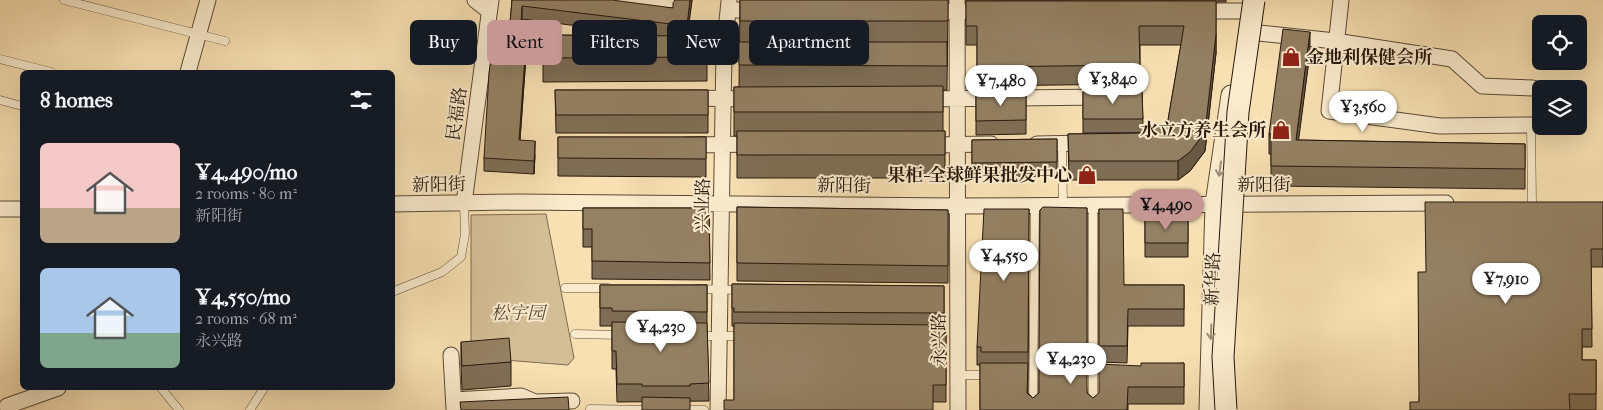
<!DOCTYPE html>
<meta charset="utf-8">
<style>
body{margin:0;font-family:"IM FELL French Canon","Noto Serif SC",serif;background:#20242c;color:#f1f3f6;height:100vh;display:flex;flex-direction:column;font-size:19px;white-space:nowrap}
*{box-sizing:border-box;margin:0}
p{font-size:16px;color:#9ea1a6}
.icon{flex:none;width:28px;height:28px;fill:none;stroke:currentColor;stroke-width:2;stroke-linecap:round;stroke-linejoin:round}
.map{position:relative;flex:1;overflow:hidden}
.details{position:absolute;left:20px;top:70px;width:375px;height:320px;display:flex;flex-direction:column;background:#171b24;border-radius:8px;box-shadow:0 5px 20px #0002}
.details>*{flex:none}
.guide{position:absolute;left:410px;top:20px;width:475px;height:45px;display:flex;gap:10px}
.fabs{position:absolute;left:1532px;top:15px;display:grid;gap:10px}
.fabs a{display:grid;place-items:center;width:55px;height:55px;border-radius:8px;background:#171b24;box-shadow:0 5px 20px #0002;font-size:25px}
.price{position:absolute;translate:-50% -42px;padding:0 11px;border-radius:18px;background:#fff;color:#222;font-size:16px;line-height:32px;filter:drop-shadow(0 1px 2px #0008)}
.price::after{content:'';position:absolute;left:50%;top:30px;width:15px;height:11px;margin-left:-8px;background:inherit;clip-path:polygon(0 0,100% 0,50% 100%)}
.price.selected{background:#c59692;color:#111}
ul{padding:0;list-style:none}
li{display:flex;align-items:center;gap:15px;height:125px;padding:0 20px}
li span{display:grid;place-items:center;flex:none;width:140px;height:100px;border-radius:8px;color:#555}
li>.icon{margin-inline-start:auto}
span .icon{width:60px;height:60px;fill:#fffc;stroke-width:1}
li b{font-size:21px}
h2{display:flex;justify-content:space-between;align-items:center;height:60px;padding:0 20px;font-size:21px}
.chip{padding:0 18px;border-radius:8px;background:#171b24;box-shadow:0 5px 20px #0002;font-size:18px;line-height:45px}
.chip.selected{background:#c59692;color:#111}
.map>svg:first-child{display:block}
.green{fill:#d4be96;stroke:#7e6b52}
.lines{fill:none;stroke-linecap:round;stroke-linejoin:round}
.service-casing{stroke:#5b4a36;stroke-width:9}
.minor-casing{stroke:#5b4a36;stroke-width:17}
.tertiary-casing{stroke:#5b4a36;stroke-width:21}
.service{stroke:#faebcd;stroke-width:8}
.minor{stroke:#faebcd;stroke-width:15}
.tertiary{stroke:#faebcd;stroke-width:19}
.secondary-bridge-casing{stroke:#27180d;stroke-width:23;stroke-linecap:butt}
.secondary-bridge{stroke:#faebcd;stroke-width:21}
.wall{fill:#7f6e55;stroke:#27180d}
.shaded-wall{fill:#685a45;stroke:#27180d}
.building{fill:#948063;stroke:#27180d}
.oneway{stroke:#9b8c77}
.labels{text-anchor:middle;dominant-baseline:central;stroke-width:4;stroke-linejoin:round;paint-order:stroke}
.poi-label{font-size:18px;font-weight:bold;fill:#27180d;stroke:#faebcd;text-anchor:end}
.street-label{font-size:18px;fill:#27180d;stroke:#faebcd}
.park-label{font-size:18px;font-style:italic;fill:#5b4a36;stroke:#faebcd}
</style>
<div class="map">
<svg width="1603" height="410" viewBox="0 0 1603 410">
<rect width="100%" height="100%" fill="#f8e0b2"/>
<filter id="stains"><feTurbulence type="fractalNoise" baseFrequency=".004" numOctaves="4"/><feColorMatrix values="0 0 0 0 .2 0 0 0 0 .09 0 0 0 0 .02 0 0 0 .5 -.17"/></filter>
<radialGradient id="worn" r=".72"><stop offset=".6" stop-color="#630" stop-opacity="0"/><stop offset="1" stop-color="#630" stop-opacity=".3"/></radialGradient>
<!-- green -->
<path class="green" d="M546,214L574,358L568,365L479,358L471,354V215Z"/>
<g class="lines">
<!-- service casing -->
<g class="service-casing">
<path id="service" d="M64,0L225,41
M0,59L51,72
M0,100L22,106
M1062,143L1063,205
M1532,203L1531,125L1541,117
M1093,205V410
M565,288H608
M697,289L741,290
M392,292L442,272L461,257L465,234L464,203
M575,334L620,335
M697,336H743
M958,375H989
M161,388L179,410
M590,409L652,410
M250,410L264,388
M681,410H704
M1033,410L1035,205"/>
</g>
<!-- minor casing -->
<g class="minor-casing">
<path id="minor" d="M475,0L489,11
M616,0L670,7L671,0
M957,0L958,410
M1341,0L1329,111L1440,126L1531,125
M728,10H759
M927,11L986,12
M1197,11H1243
M1259,33L1335,41L1452,59L1482,86L1533,88
M686,50L758,54
M188,72L208,0
M689,98L753,99
M924,99L1103,97
M1037,144L1086,143
M687,145L756,144
M924,145L991,144
M464,203L491,0
M392,204L517,202L958,206L1446,203
M0,209H22
M451,355L454,409
M454,400L521,396L535,402L572,401
M7,406L58,388
M718,410L724,51L729,1"/>
</g>
<!-- tertiary casing -->
<g class="tertiary-casing">
<path id="tertiary" d="M1209,410L1215,204L1231,95"/>
</g>
<!-- service -->
<use href="#service" class="service"/>
<!-- minor -->
<use href="#minor" class="minor"/>
<!-- tertiary -->
<use href="#tertiary" class="tertiary"/>
<!-- secondary-bridge casing -->
<g class="secondary-bridge-casing">
<path id="secondary-bridge" d="M1226,410L1223,357L1238,112L1254,0"/>
</g>
<!-- secondary-bridge -->
<use href="#secondary-bridge" class="secondary-bridge"/>
</g>
<!-- wall -->
<path class="wall" d="M512,0L673,8L675,0H692L687,36H707V81L543,82V35L659,36L522,19L520,43L526,56L520,140L535,155L534,174L484,171V158L510,23Z
M740,0H948L947,90H943V131H945V178H737V136H734V87H739Z
M966,0H1226V2H1216V53L1205,151L1190,171L1178,180H1069L1068,134L1143,133H1083V92L1142,91L1143,125L1167,126L1181,45H1140V84L977,86V45H966Z
M1310,52L1298,140L1525,144V189L1271,186V154H1269V134Z
M555,90H708V133H556Z
M1026,93V134L976,135V94Z
M558,137H706V177L558,176Z
M1057,139V176L972,177V140Z
M1603,202V267H1591L1592,347H1582V360H1596V410H1410L1419,402L1426,272Z
M737,207L948,210V283L737,281Z
M583,208H709L710,280L592,279V247H583Z
M1087,208V362H1085V364L1087,393L1093,398L1141,366L1184,363V404H1128V410H980V365H977V347L1029,209L1028,393L1033,398L1039,393L1040,210Z
M1099,209L1124,285H1184V326H1128L1127,363L1099,362Z
M1145,219H1188V257H1145Z
M732,284L944,286V329H946V402L734,400V326H732Z
M600,285H707V326L709,401L617,402L616,369H612V326H600Z
M461,342L511,362V386L462,390L461,365Z"/>
<!-- shaded-wall -->
<path class="shaded-wall" d="M690,0H692L687,39V26Z
M522,6V19L520,56V43Z
M1310,32V52L1296,160V140Z
M1216,34V53L1205,151L1190,171L1178,180V161Z
M526,43V56L519,153V140Z
M535,141V155L534,174V161Z"/>
<!-- building -->
<path class="building" d="M512,0H612L673,8V3L675,0H690L687,26L522,6L520,43H526L519,140L535,141L534,161L484,158L489,73L496,22L510,23Z
M740,0H948V21H740Z
M966,1H1216V34L1205,132L1190,152L1178,161H1069L1068,134L1143,133V125L1167,126L1184,26H1139L1140,65L977,67V26H966Z
M1283,29L1310,32L1296,140L1525,144V169L1271,166V134H1269Z
M543,35L707,36V57L543,58Z
M739,42H947V66L739,65Z
M943,86V112H734V87Z
M555,90H708V115H556Z
M1142,91L1143,119H1083V92Z
M1026,93V120L976,121V94Z
M737,131H945V155H737Z
M558,137H706V159L558,158Z
M1057,139V162L972,163V140Z
M1425,202H1603V249H1591L1592,329H1582V360H1596V394H1569L1570,410H1410V402H1419L1418,272H1426Z
M737,207L948,210V266L737,263Z
M1043,207L1087,208V344H1085V352H1039L1040,210Z
M583,208H709L710,263L592,261V229H583Z
M984,209H1029L1028,352H981V347H977Z
M1099,209H1123L1124,285H1184V309H1128L1127,346H1099Z
M1145,219H1188V243H1145Z
M732,284L944,286V313L734,312V308H732Z
M600,285H707V312L612,311V308H600Z
M612,322L707,323L709,383L690,384V386H642V384H617L616,351H612Z
M734,323L943,325V329H946V385H933V410H724V400H734Z
M509,338L511,362L462,366L461,342Z
M980,363H1028L1027,393L1033,398L1039,393V363H1085L1087,364V393L1093,398L1099,393V364L1141,366V363H1184V387H1128L1127,410H980Z
M568,397L569,410H461L460,402Z
M642,397L690,398V410H642Z"/>
<!-- one-way arrows -->
<defs><path id="oneway-shaft" d="M-6 0H5M1.5-3L5.5 0L1.5 3" fill="none" stroke-width="1.6" stroke-linecap="round" stroke-linejoin="round" transform="scale(1.25)"/></defs>
<g class="oneway">
<use href="#oneway-shaft" transform="translate(1220 169) rotate(98)"/>
<use href="#oneway-shaft" transform="translate(1211 332) rotate(92)"/>
</g>
<!-- icons -->
<defs>
<g id="shop-bare" transform="scale(1.5)"><path d="M-5-2.5h2.3a2.7 3.5 0 0 1 5.4 0H5L5.5 6h-11ZM-1.5-2.5h3a1.5 2.3 0 0 0-3 0Z" fill="#8f2418" stroke="#faebcd" stroke-width="2.5" paint-order="stroke"/></g>
</defs>
<g fill-rule="evenodd">
<use href="#shop-bare" x="1291" y="57"/>
<use href="#shop-bare" x="1281" y="130"/>
<use href="#shop-bare" x="1087" y="175"/>
</g>
<g class="labels">
<!-- poi labels -->
<g class="poi-label">
<text x="1306" y="57" text-anchor="start">金地利保健会所</text>
<text x="1266" y="130">水立方养生会所</text>
<text x="1072" y="175">果柜-全球鲜果批发中心</text>
</g>
<!-- street labels -->
<g class="street-label">
<text transform="translate(457 114) rotate(-82)">民福路</text>
<text transform="translate(439 185) rotate(-1)">新阳街</text>
<text x="1264" y="185">新阳街</text>
<text transform="translate(844 186) rotate(1)">新阳街</text>
<text transform="translate(703 205) rotate(-89)">兴业路</text>
<text transform="translate(1213 279) rotate(-88)">新华路</text>
<text transform="translate(939 340) rotate(-90)">永兴路</text>
</g>
<!-- park labels -->
<g class="park-label">
<text x="518" y="313">松宇园</text>
</g>
</g>
<rect width="100%" height="100%" filter="url(#stains)"/>
<rect width="100%" height="100%" fill="url(#worn)"/>
</svg>
<div class="fabs">
<a><svg class="icon" aria-label="locate" viewBox="0 0 24 24"><circle cx="12" cy="12" r="6"/><path d="M12 2v4M12 18v4M2 12h4M18 12h4"/></svg></a>
<a><svg class="icon" aria-label="layers" viewBox="0 0 24 24"><path d="M12 4l9 5-9 5-9-5zM3 14l9 5 9-5"/></svg></a>
</div>
<b class="price" style="left:1113px;top:105px">¥3,840</b>
<b class="price" style="left:1001px;top:107px">¥7,480</b>
<b class="price" style="left:1363px;top:133px">¥3,560</b>
<b class="price selected" style="left:1166px;top:231px">¥4,490</b>
<b class="price" style="left:1004px;top:282px">¥4,550</b>
<b class="price" style="left:1506px;top:305px">¥7,910</b>
<b class="price" style="left:661px;top:353px">¥4,230</b>
<b class="price" style="left:1071px;top:385px">¥4,230</b>
<div class="guide">
<a class="chip">Buy</a>
<a class="chip selected">Rent</a>
<a class="chip">Filters</a>
<a class="chip">New</a>
<a class="chip">Apartment</a>
</div>
<section class="details">
<h2>8 homes<svg class="icon" aria-label="filters" viewBox="0 0 24 24"><path d="M4 7h16M4 17h16"/><circle cx="9" cy="7" r="2"/><circle cx="15" cy="17" r="2"/></svg></h2>
<ul>
<li><span style="background:linear-gradient(#f6c9c9 65%,#b9a48a 0)"><svg class="icon" aria-label="home" viewBox="0 0 24 24"><path d="M3 11l9-7 9 7M6 9v11h12V9"/></svg></span><div><b>¥4,490/mo</b><p>2 rooms · 80 m²</p><p>新阳街</p></div></li>
<li><span style="background:linear-gradient(#a9c7e8 65%,#7fa58c 0)"><svg class="icon" aria-label="home" viewBox="0 0 24 24"><path d="M3 11l9-7 9 7M6 9v11h12V9"/></svg></span><div><b>¥4,550/mo</b><p>2 rooms · 68 m²</p><p>永兴路</p></div></li>
</ul>
</section>
</div>
